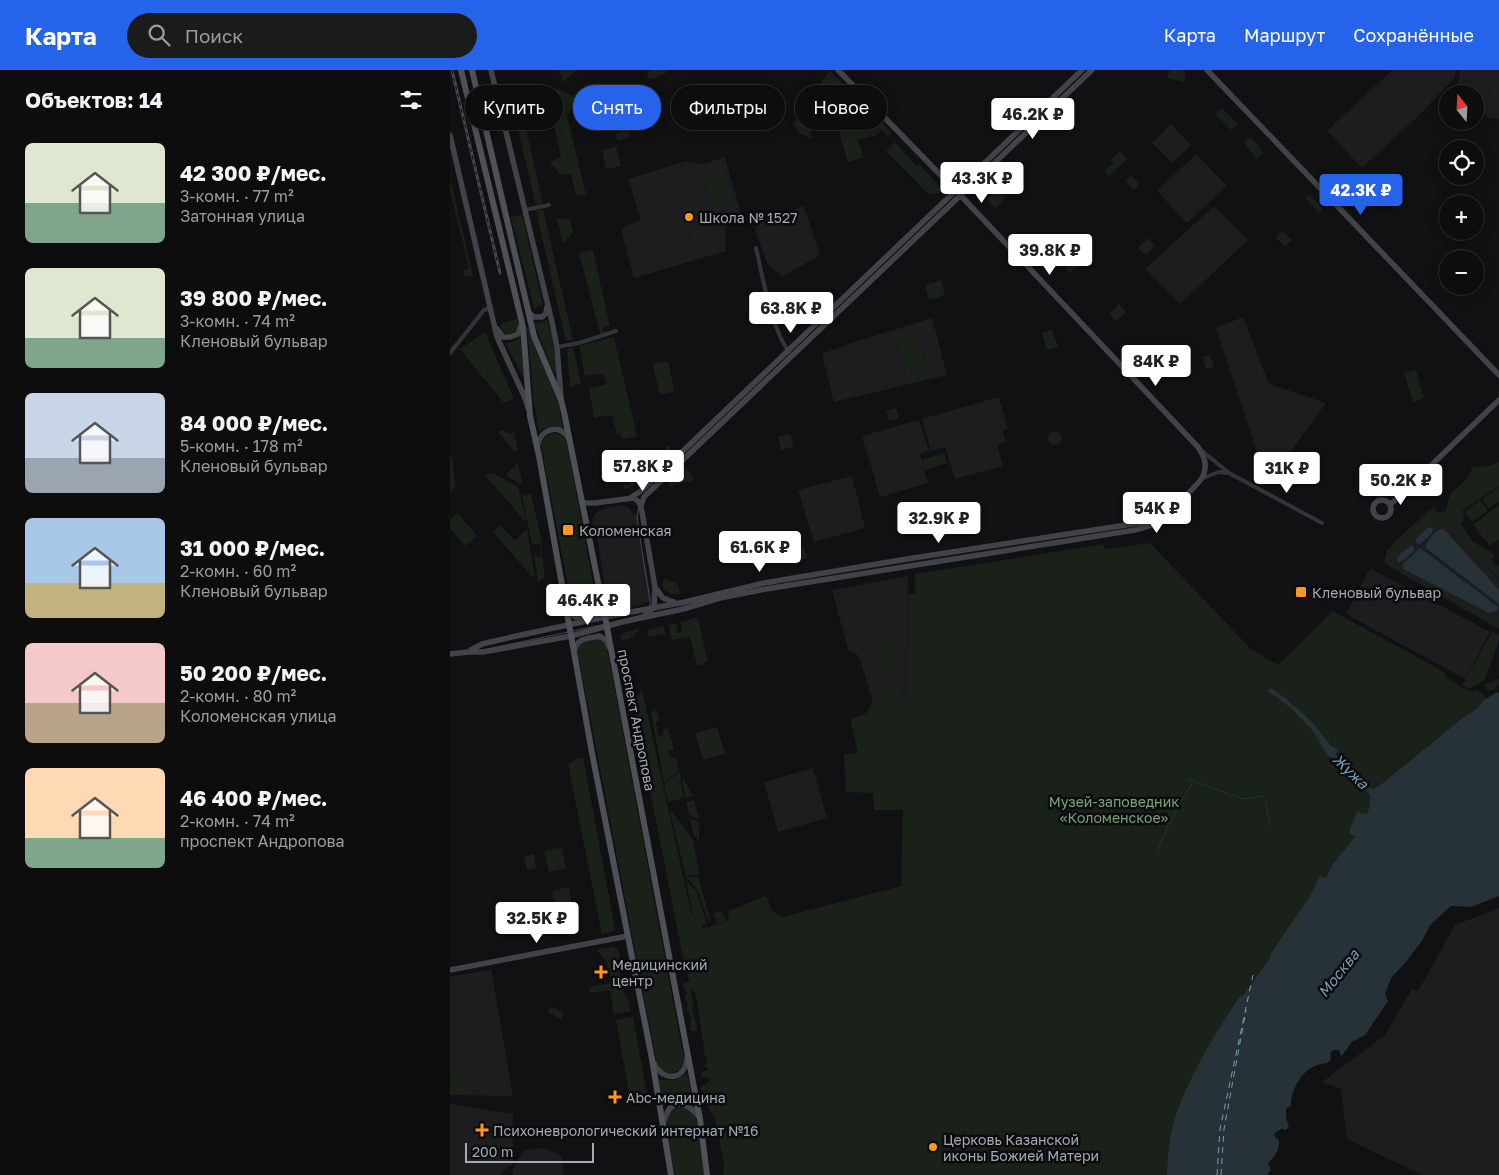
<!DOCTYPE html>
<html lang="ru">
<meta charset="utf-8">
<style>
body{margin:0;font-family:"Golos Text",sans-serif;background:#1b1b1c;color:#f1f3f6;height:100vh;display:flex;flex-direction:column;font-size:19px;white-space:nowrap}
*{box-sizing:border-box;margin:0}
p{font-size:16px;color:#9a9c9e}
.icon{flex:none;width:28px;height:28px;fill:none;stroke:currentColor;stroke-width:2;stroke-linecap:round;stroke-linejoin:round}
.map{position:relative;flex:1;overflow:hidden}
.sheet{display:flex;flex-direction:column;background:#0d0d0e;width:450px}
.sheet>*{flex:none}
.banner{position:absolute;left:15px;top:15px;width:475px;height:45px;display:flex;gap:10px}
.needle{width:32px;rotate:342deg}
.buttons{position:absolute;left:989px;top:15px;display:grid;gap:10px}
.buttons a{display:grid;place-items:center;width:45px;height:45px;border-radius:50%;background:#0d0d0e;box-shadow:0 2px 12px #0003,0 0 0 1px #2d2d2e;font-size:25px}
.scale{position:absolute;left:15px;bottom:12px;width:129px;box-sizing:border-box;padding-left:5px;border:2px solid #a1aab5;border-top:0;font-size:14px;line-height:18px;white-space:nowrap;color:#a1aab5;-webkit-text-stroke:4px #0c0c0e;paint-order:stroke}
.price{position:absolute;translate:-50% -42px;padding:0 11px;border-radius:5px;background:#fff;color:#222;font-size:16px;line-height:32px;filter:drop-shadow(0 1px 2px #0008)}
.price::after{content:'';position:absolute;left:50%;top:30px;width:15px;height:11px;margin-left:-8px;background:inherit;clip-path:polygon(0 0,100% 0,50% 100%)}
.price.active{background:#2563eb;color:#fff}
ul{padding:0;list-style:none}
li{display:flex;align-items:center;gap:15px;height:125px;padding:0 25px}
li span{display:grid;place-items:center;flex:none;width:140px;height:100px;border-radius:8px;color:#555}
li>.icon{margin-inline-start:auto}
span .icon{width:60px;height:60px;fill:#fffc;stroke-width:1}
li b{font-size:21px}
h2{display:flex;justify-content:space-between;align-items:center;height:60px;padding:0 25px;font-size:21px}
.tag{padding:0 18px;border-radius:22px;background:#0d0d0e;box-shadow:0 2px 12px #0003,0 0 0 1px #2d2d2e;font-size:18px;line-height:45px}
.tag.active{background:#2563eb;color:#fff}
header{display:flex;align-items:center;gap:30px;box-sizing:border-box;height:70px;padding:0 25px;background:#2563eb;color:#fff}
header strong{font-size:24px}
nav{display:flex;gap:28px;margin-inline-start:auto;font-size:18px}
.search{width:350px;height:45px;background:#1b1b1c;display:flex;align-items:center;gap:12px;box-sizing:border-box;padding:0 18px;border-radius:28px;color:#9a9c9e;font-size:19px}
main{display:flex;flex:1;min-height:0}
.map>svg:first-child{display:block}
.built{fill:#1d1d20}
.green{fill:#192119}
.water{fill:#273238}
.lines{fill:none;stroke-linecap:round;stroke-linejoin:round}
.stream{stroke:#273238;stroke-width:1}
.ferry{stroke:#749eb5;stroke-width:1;stroke-dasharray:6 5;stroke-linecap:butt}
.street{stroke:#323438;stroke-width:4}
.secondary{stroke:#404349;stroke-width:5.5}
.primary{stroke:#4e5158;stroke-width:6}
.tram{stroke:#45484e;stroke-width:1}
.rail-casing{stroke:#45484e;stroke-width:3}
.rail{stroke:#0c0c0e;stroke-width:1;stroke-dasharray:4;stroke-linecap:butt}
.poi-dot{fill:#ff971d;stroke:#0c0c0e;stroke-width:2}
.labels{text-anchor:middle;dominant-baseline:central;stroke-width:5;stroke-linejoin:round;paint-order:stroke}
.poi-label{font-size:14px;fill:#a1aab5;stroke:#0c0c0e;text-anchor:start}
.street-label{font-size:14px;fill:#a1aab5;stroke:#0c0c0e}
.park-label{font-size:14px;fill:#79a376;stroke:#0c0c0e}
.water-label{font-size:15px;font-style:italic;fill:#749eb5;stroke:#0c0c0e}
</style>
<header>
<strong>Карта</strong>
<div class="search"><svg class="icon" aria-label="search" viewBox="0 0 24 24"><circle cx="10" cy="10" r="6"/><path d="M15 15l6 6"/></svg>Поиск</div>
<nav><a>Карта</a><a>Маршрут</a><a>Сохранённые</a></nav>
</header>
<main>
<section class="sheet">
<h2>Объектов: 14<svg class="icon" aria-label="filters" viewBox="0 0 24 24"><path d="M4 7h16M4 17h16"/><circle cx="9" cy="7" r="2"/><circle cx="15" cy="17" r="2"/></svg></h2>
<ul>
<li><span style="background:linear-gradient(#dfe7d0 60%,#7fa58c 0)"><svg class="icon" aria-label="home" viewBox="0 0 24 24"><path d="M3 11l9-7 9 7M6 9v11h12V9"/></svg></span><div><b>42 300 ₽/мес.</b><p>3-комн. · 77 m²</p><p>Затонная улица</p></div></li>
<li><span style="background:linear-gradient(#dfe7d0 70%,#7fa58c 0)"><svg class="icon" aria-label="home" viewBox="0 0 24 24"><path d="M3 11l9-7 9 7M6 9v11h12V9"/></svg></span><div><b>39 800 ₽/мес.</b><p>3-комн. · 74 m²</p><p>Кленовый бульвар</p></div></li>
<li><span style="background:linear-gradient(#c9d6e8 65%,#9aa5b1 0)"><svg class="icon" aria-label="home" viewBox="0 0 24 24"><path d="M3 11l9-7 9 7M6 9v11h12V9"/></svg></span><div><b>84 000 ₽/мес.</b><p>5-комн. · 178 m²</p><p>Кленовый бульвар</p></div></li>
<li><span style="background:linear-gradient(#a9c7e8 65%,#c2b280 0)"><svg class="icon" aria-label="home" viewBox="0 0 24 24"><path d="M3 11l9-7 9 7M6 9v11h12V9"/></svg></span><div><b>31 000 ₽/мес.</b><p>2-комн. · 60 m²</p><p>Кленовый бульвар</p></div></li>
<li><span style="background:linear-gradient(#f6c9c9 60%,#b9a48a 0)"><svg class="icon" aria-label="home" viewBox="0 0 24 24"><path d="M3 11l9-7 9 7M6 9v11h12V9"/></svg></span><div><b>50 200 ₽/мес.</b><p>2-комн. · 80 m²</p><p>Коломенская улица</p></div></li>
<li><span style="background:linear-gradient(#ffd9b3 70%,#7fa58c 0)"><svg class="icon" aria-label="home" viewBox="0 0 24 24"><path d="M3 11l9-7 9 7M6 9v11h12V9"/></svg></span><div><b>46 400 ₽/мес.</b><p>2-комн. · 74 m²</p><p>проспект Андропова</p></div></li>
</ul>
</section>
<div class="map">
<svg width="1049" height="1105" viewBox="0 0 1049 1105">
<rect width="100%" height="100%" fill="#111113"/>
<!-- built -->
<path class="built" d="M942,0H1006L1004,9L967,47L912,98L877,61Z
M1010,0H1049V49L1037,48L1025,35V24H1015L1008,17Z
M721,54L741,75L722,93L702,73Z
M746,84L777,116L737,153L707,121Z
M275,87L291,145L275,153L276,181L184,208L171,160L176,156L191,150L178,109L236,91L253,94Z
M354,136L370,185L332,207L317,193L305,159L309,151Z
M764,136L798,170L730,234L695,199Z
M793,247L819,314L876,333L833,392L812,397L766,258Z
M482,248L497,305L384,332L372,284L401,273Z
M549,327L558,359L553,361L556,372L547,375L553,396L505,409L495,377L481,381L472,349Z
M469,350L479,381L470,384L478,413L430,427L412,366Z
M0,386L2,388L6,418L0,423Z
M402,406L415,458L364,472L348,420Z
M171,435L180,438L182,444L188,443L191,471L202,529L200,532L168,539L162,537L157,532L147,466L142,451L144,445L150,440Z
M983,437L1049,510V552L938,494L939,480L944,472Z
M920,498L1040,562L1015,609L896,544Z
M458,506L456,630L423,632L409,586L398,579L382,520Z
M363,698L377,748L328,762L314,712Z
M1049,838V1105H972L897,1069L891,1019L872,1012L935,965L962,919L968,921L1005,855Z
M41,899L63,1026L0,1025V907Z
M0,1034L63,1044V1094L49,1105H0Z
M92,1078L109,1084L113,1090V1105H63L62,1100L74,1081Z"/>
<!-- green -->
<path class="green" d="M109,0H126L113,12Z
M201,0H217L216,3L201,9L198,8L197,5L198,2Z
M720,0H733L736,6L734,12L717,8Z
M380,1L441,62L438,66L432,60L424,67L422,66L408,70L414,87L398,92L375,16L367,17Z
M110,19L126,28L117,46L136,124L126,126L121,103L111,105L101,94V91L111,88L97,22Z
M70,32L93,134L86,136L62,34Z
M772,38L788,54L781,60L765,44Z
M356,40L362,68L350,64L343,54Z
M178,60L180,67L168,71L165,64Z
M800,67L811,78L810,80L813,83L807,89L796,76L797,74L794,72Z
M445,72L467,97L469,94L492,119L491,123L478,124L436,81Z
M166,77L171,96L156,99L152,80Z
M670,81L677,89L659,106L654,101L663,93L661,90Z
M274,99L282,134L263,138L256,103Z
M681,106L689,114L684,120L675,111Z
M0,109L23,206L19,207L15,206L12,201L19,198L0,119Z
M549,118L557,126L545,138L537,129Z
M859,124L873,139L870,143L855,128Z
M93,139L123,270L116,271L86,141Z
M72,145L93,235L84,238L61,147Z
M119,148L123,162L113,174L107,149Z
M260,153L263,163L243,169L240,159Z
M832,161L842,170L835,176L826,168Z
M697,168L705,175L696,185L688,178Z
M143,180L160,256L153,258L154,263L150,264L129,183Z
M627,188L631,192L620,203L616,199Z
M491,210L495,225L479,230L475,215Z
M669,234L676,242L666,251L659,244Z
M67,249C69,258 67,263 57,264L52,260L50,254Z
M97,250L102,266L107,301L106,302L103,301L84,253L91,252Z
M77,257H78L108,332L113,358L102,356L89,361L84,332Z
M467,258L477,304L457,309L447,262Z
M602,260L608,277L597,280L592,263Z
M35,262L64,329L57,332H53L10,279Z
M164,267L187,366L174,369L171,367L170,362L167,365L162,345L144,348L139,318L156,314L153,303L135,306L129,276Z
M70,268L74,306L73,307L55,273L63,272Z
M123,277L131,314L120,317L117,279Z
M758,285L760,286L764,297L756,299L753,287Z
M485,289L488,303L479,305L476,291Z
M216,291L218,292L224,319L222,322L212,324L209,322L203,296L205,293Z
M966,300L974,328L963,332L954,303Z
M446,338L449,348L439,351L436,341Z
M52,360L60,364L64,361L68,381L65,382L48,362Z
M598 368a7 7 0 1 1 14 0a7 7 0 1 1-14 0Z
M105,363L113,366L116,369L147,534C145,545 137,544 128,546L123,542L91,375C93,368 97,364 105,363Z
M340,364L344,377L331,380L328,367Z
M216,376H219L222,383L212,392L209,382L216,380Z
M186,379L192,409L183,416L173,420L174,415H179L185,409L180,390H178L176,381Z
M494,383L497,393L475,400L472,390Z
M1049,391V416L1012,441L1015,446L1011,454L1022,471L1045,485L1042,491L1049,497V509L998,456L988,452L979,455L946,486V492L953,501L1049,551V559L937,495L934,492L937,480L980,443L996,441L1000,424L1016,410L1023,397L1041,396Z
M68,393L73,415L55,405Z
M236,397L244,410L220,417L218,412Z
M34,404H45L68,417L76,450H74Z
M1049,417V431L1039,438L1032,429Z
M81,424L92,473L82,475L72,426Z
M1030,430L1038,440L1022,452L1014,442Z
M1049,435V469L1040,476L1023,455Z
M8,443L27,466L15,476L0,458V450Z
M51,455L65,471L77,459L85,506L83,508L43,462Z
M700,473L801,579L828,595L883,541L994,602L998,609L1021,622L1025,620L1033,624L1036,628L1027,639L1015,646L929,716L923,719L920,725V735L917,744L906,767L883,794L876,808L870,806L860,826L821,883L820,888L793,927L790,926C771,956 752,985 737,1017L717,1105H273L274,1093L264,1044L261,1043L260,1040V1037L256,1035L255,1031L256,1026L252,1023L251,1017L260,1011L259,1008L252,1007L251,1004L254,1001H258V998L254,997L257,992L256,987L253,985L255,983L246,925L242,917L241,924L243,932V944L247,957V960L243,962L240,960L241,948L236,938L238,934L235,928L237,923L233,916L234,914L240,910L237,903L234,900L235,898L182,629L190,623L192,619L242,847C244,839 237,821 236,810L247,823L256,851L257,854L251,856L253,858L279,851L278,844L280,840L316,826L318,829L321,840L333,847L451,816L453,740H424L423,723L396,722L394,684L408,683L401,653L402,648L415,644L423,632L456,629L458,524H465V504L654,474L655,479Z
M90,476H91L95,507L88,512L84,484L86,483L87,487H91Z
M354,477L357,488L344,491L342,480Z
M216,508L218,511C227,509 229,516 230,524H221L214,520L212,513Z
M194,514L196,526L193,534C183,537 164,544 158,533C156,529 156,524 156,520L164,518L169,527L179,533L190,531L193,526L192,515Z
M248,547L257,590L252,595L247,596L240,567L222,570L218,555L226,553L228,563L232,562L230,552Z
M214,556L215,564L199,567L197,560Z
M191,558L181,568L171,571L170,566L172,563Z
M1042,562L1049,565V570L1035,610L1019,619L1012,615Z
M150,568L156,573L234,989C233,1000 225,1005 214,1003L207,994L127,579L130,572Z
M429,572H446L445,609L428,608Z
M1049,609V614L1044,619L1037,621L1035,614Z
M426,615L448,616V626H426Z
M207,640L210,651L206,652L209,666L213,665V660L218,658L224,679L219,681L221,688L226,687L229,701L214,713L201,642Z
M267,657L275,684L253,690L245,663Z
M133,687L165,859L164,861L152,864L118,694L127,689Z
M230,702L233,727H230V729L218,732L214,714Z
M232,707H233L243,726L235,728Z
M244,730L249,749L239,745L236,732Z
M221,740L243,770L249,802L248,804L236,807L220,741Z
M240,749L249,751V771L244,765Z
M112,777L116,798L99,802L94,781Z
M84,784L86,798L77,800L74,786Z
M248,806L260,848V853C251,838 252,818 236,808Z
M119,817L123,841L107,844L102,821Z
M272,841L276,851L265,854L273,846L267,851L265,848H264L263,843Z
M162,877C171,877 170,890 171,897L169,900L175,927L178,929L181,941L164,944L160,920L140,923V917L161,913C159,901 159,890 148,882V879Z
M101,936L114,943L111,949L98,942Z
M183,947L198,1030L181,1033L166,950Z
M237,1003L243,1033C231,1028 223,1029 213,1037L208,1009C219,1011 228,1011 237,1003Z
M0,1005H22V1022L0,1023Z
M234,1037L246,1046L254,1105H225C223,1092 212,1053 220,1042C223,1038 229,1037 234,1037Z"/>
<!-- water -->
<path class="water" d="M981,457L983,459L982,463L970,474L966,473V469L977,458Z
M993,458L1049,520V534L976,478C976,470 985,461 993,458Z
M961,475L964,477V481L953,491L949,492L947,490L948,486Z
M970,478L1048,537L1047,541L1039,543L953,499V494Z
M821,618L841,633L864,654L881,676L888,679L886,684L889,690L894,691L901,699L915,716L923,719L929,716L1015,646L1027,639L1034,630L1047,622L1049,624V826L1021,837L1001,836L981,854L971,872L955,893L941,908L935,924L938,931L915,965L902,972L891,987L889,980H883L880,983L881,988L879,992C874,994 867,994 863,997C850,1003 841,1021 841,1035L836,1039V1048L839,1056L836,1060L831,1059L825,1063L824,1066L829,1070C829,1081 826,1085 818,1093L821,1100L818,1103L819,1105H717C718,1086 719,1066 725,1048C740,1003 765,964 790,926H793L820,888L821,883L860,826L870,806L876,808L883,794L905,767L899,762L907,742L917,744L920,735V725L900,700L893,694L878,686L863,661L842,639L824,625L817,621Z"/>
<g class="lines">
<!-- stream -->
<path class="stream" d="M737,709L793,729L814,726
M816,733L820,757
M707,782C716,757 729,734 743,712"/>
<!-- ferry -->
<path class="ferry" d="M767,1105L770,1059L803,905
M771,1105L774,1059L796,940"/>
<!-- street -->
<path class="street" d="M75,140L99,135
M306,178C313,208 321,258 339,282
M107,277L129,273L166,261
M0,283L34,240L40,238
M751,380L779,403L872,453
M753,408L769,402L777,403"/>
<!-- secondary -->
<path class="secondary" d="M41,0L102,252L107,277L111,328
M757,0L1049,305
M0,65L47,267L75,328L78,338
M79,243L84,247H92L96,243L97,236
M47,259L53,267H60L68,264L71,255
M87,377C90,360 107,352 119,368
M180,428L191,421L632,0
M923 439a9 9 0 1 1 18 0a9 9 0 1 1-18 0Z
M132,433H145L183,428L188,431L191,436
M940,435L1049,330
M205,517L213,528L224,532
M116,537L119,542L125,547L143,545L148,541L150,526
M195,546L204,537L205,517L191,436L194,427L642,0
M21,580L32,574L62,567L155,547L235,532L314,513L457,489L689,453L708,448
M124,582C127,567 137,569 149,566L156,570L159,577
M0,584L19,582H33L121,566L172,552L233,539L270,528L316,519L685,460C693,458 700,456 707,452C714,448 751,412 753,406C758,395 754,386 748,377L514,129L388,0
M0,900L178,866
M204,993C213,1013 236,1010 237,988
M213,1055C214,1051 215,1047 217,1043C225,1026 241,1036 249,1047"/>
<!-- primary -->
<path class="primary" d="M11,0L73,257L80,346L89,386L142,683L202,989L221,1105
M22,0L84,266L111,330L114,342L155,547L238,986L250,1049L257,1105"/>
<!-- tram -->
<path class="tram" d="M0,585L19,583L156,554L192,545L198,541L200,536V531L187,449L189,434L196,422L639,0"/>
<!-- rail casing -->
<g class="rail-casing">
<path id="rail" d="M2,0L50,203"/>
</g>
<!-- rail -->
<use href="#rail" class="rail"/>
</g>
<!-- markers -->
<g class="poi-dot">
<circle cx="239" cy="147" r="5"/>
<rect x="112" y="454" width="12" height="12" rx="2.5"/>
<rect x="845" y="516" width="12" height="12" rx="2.5"/>
<path d="M148.5 894.5h5v5h5v5h-5v5h-5v-5h-5v-5h5z"/>
<path d="M162.5 1019.5h5v5h5v5h-5v5h-5v-5h-5v-5h5z"/>
<path d="M29.5 1052.5h5v5h5v5h-5v5h-5v-5h-5v-5h5z"/>
<circle cx="483" cy="1077" r="5"/>
</g>
<g class="labels">
<!-- poi labels -->
<g class="poi-label">
<text x="249" y="147">Школа № 1527</text>
<text x="129" y="460">Коломенская</text>
<text x="862" y="522">Кленовый бульвар</text>
<text x="162" y="894">Медицинский<tspan x="162" dy="16">центр</tspan></text>
<text x="176" y="1027">Abc-медицина</text>
<text x="43" y="1060">Психоневрологический интернат №16</text>
<text x="493" y="1069">Церковь Казанской<tspan x="493" dy="16">иконы Божией Матери</tspan></text>
</g>
<!-- street labels -->
<g class="street-label">
<text transform="translate(187 650) rotate(79)">проспект Андропова</text>
</g>
<!-- park labels -->
<g class="park-label">
<text x="664" y="731">Музей-заповедник<tspan x="664" dy="16">«Коломенское»</tspan></text>
</g>
<!-- water labels -->
<g class="water-label">
<text transform="translate(901 701) rotate(44)">Жужа</text>
<text transform="translate(888 903) rotate(-52)">Москва</text>
</g>
</g>
</svg>
<div class="buttons">
<a><svg class="needle" viewBox="-14 -14 28 28"><path d="M0-13l5 13h-10z" fill="#e53935"/><path d="M0 13l5-13h-10z" fill="#9a9c9e"/></svg></a>
<a><svg class="icon" aria-label="locate" viewBox="0 0 24 24"><circle cx="12" cy="12" r="6"/><path d="M12 2v4M12 18v4M2 12h4M18 12h4"/></svg></a>
<a>+</a>
<a>−</a>
</div>
<div class="scale">200 m</div>
<b class="price" style="left:583px;top:70px">46.2K ₽</b>
<b class="price" style="left:532px;top:134px">43.3K ₽</b>
<b class="price active" style="left:911px;top:146px">42.3K ₽</b>
<b class="price" style="left:600px;top:206px">39.8K ₽</b>
<b class="price" style="left:341px;top:264px">63.8K ₽</b>
<b class="price" style="left:706px;top:317px">84K ₽</b>
<b class="price" style="left:193px;top:422px">57.8K ₽</b>
<b class="price" style="left:837px;top:424px">31K ₽</b>
<b class="price" style="left:951px;top:436px">50.2K ₽</b>
<b class="price" style="left:707px;top:464px">54K ₽</b>
<b class="price" style="left:489px;top:474px">32.9K ₽</b>
<b class="price" style="left:310px;top:503px">61.6K ₽</b>
<b class="price" style="left:138px;top:556px">46.4K ₽</b>
<b class="price" style="left:87px;top:874px">32.5K ₽</b>
<div class="banner">
<a class="tag">Купить</a>
<a class="tag active">Снять</a>
<a class="tag">Фильтры</a>
<a class="tag">Новое</a>
</div>
</div>
</main>
